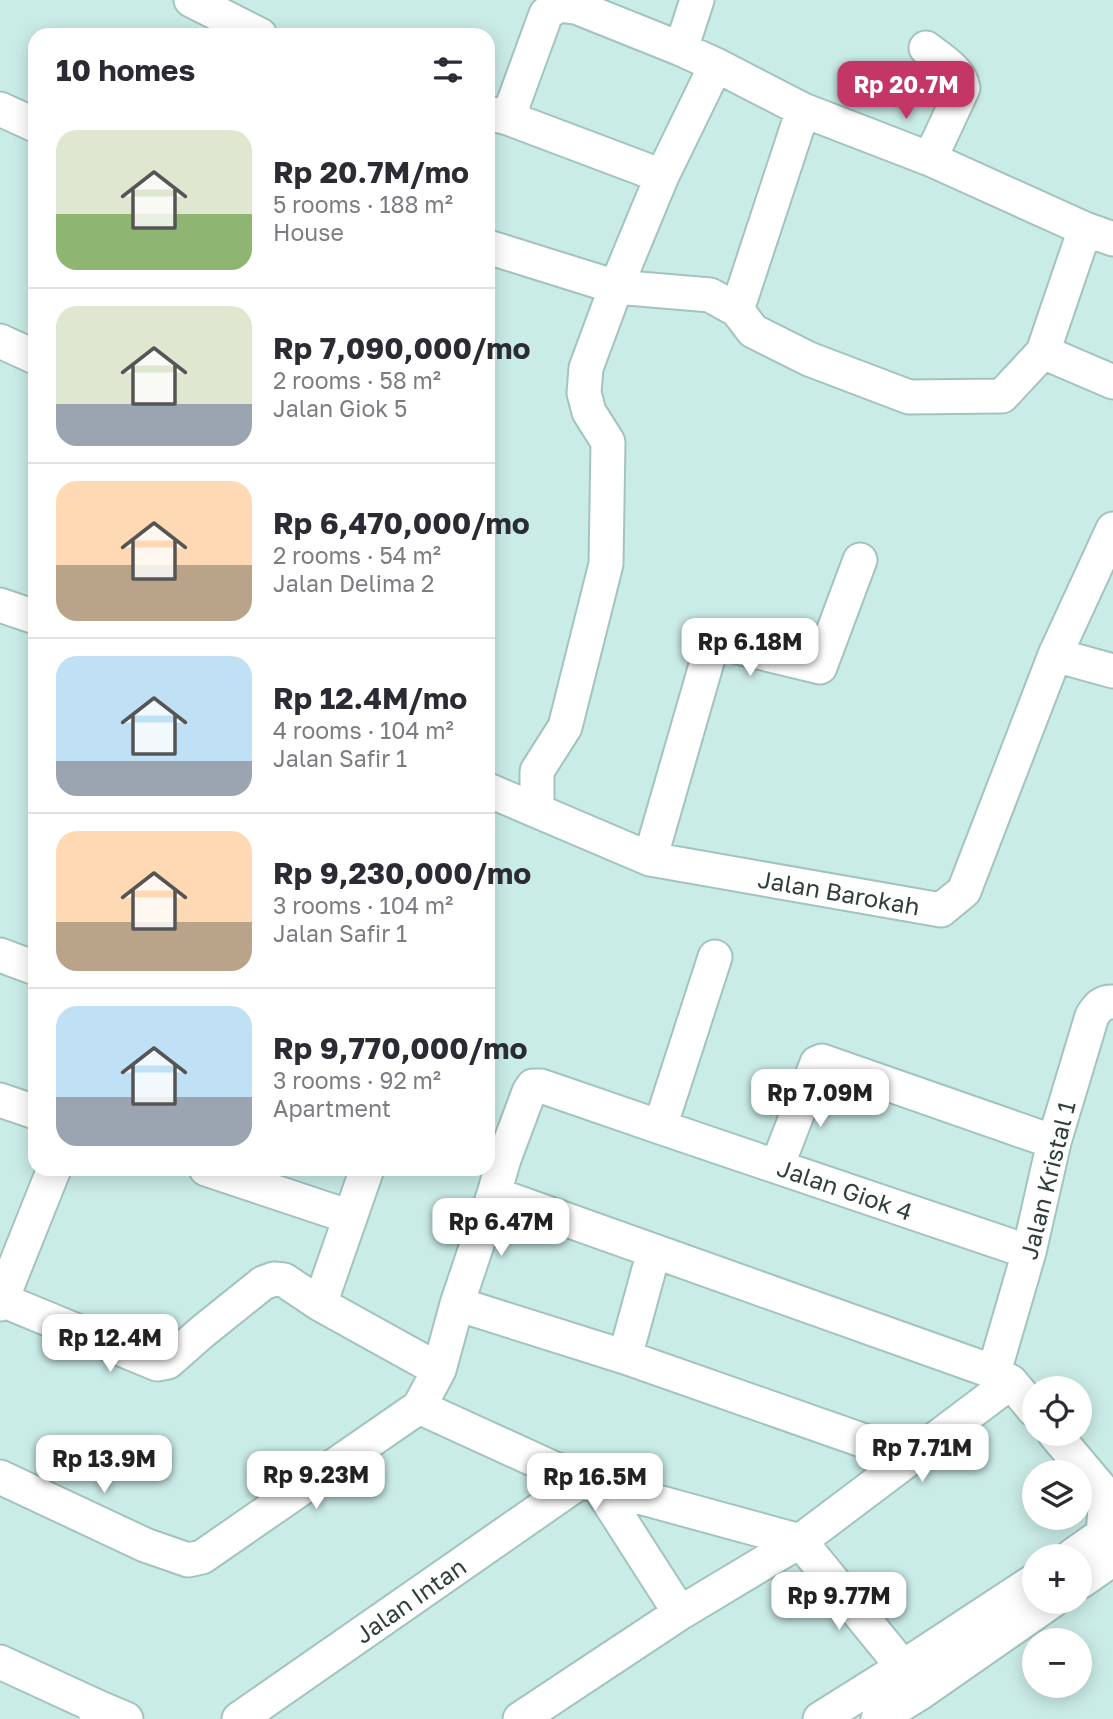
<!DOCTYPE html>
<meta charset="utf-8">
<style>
body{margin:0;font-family:"Golos Text",sans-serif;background:#f2f2f3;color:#2b2b33;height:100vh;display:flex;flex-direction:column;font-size:26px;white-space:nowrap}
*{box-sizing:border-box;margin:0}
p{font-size:23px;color:#7c7c81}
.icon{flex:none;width:38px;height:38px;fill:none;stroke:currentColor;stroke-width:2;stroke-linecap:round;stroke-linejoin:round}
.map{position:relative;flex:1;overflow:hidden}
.details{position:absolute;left:28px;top:28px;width:467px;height:1148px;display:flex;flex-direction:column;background:#fff;border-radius:21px;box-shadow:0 4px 18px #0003}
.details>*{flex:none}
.controls{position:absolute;left:1022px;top:1376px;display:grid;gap:14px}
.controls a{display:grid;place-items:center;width:70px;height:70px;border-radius:50%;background:#fff;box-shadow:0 4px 18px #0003;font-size:35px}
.price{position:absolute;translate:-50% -60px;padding:0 16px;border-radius:14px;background:#fff;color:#222;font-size:23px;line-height:46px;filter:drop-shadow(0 2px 4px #0008)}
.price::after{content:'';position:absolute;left:50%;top:42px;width:21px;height:16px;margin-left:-10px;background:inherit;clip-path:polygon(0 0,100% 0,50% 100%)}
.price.selected{background:#c33666;color:#fff}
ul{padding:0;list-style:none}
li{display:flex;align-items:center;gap:21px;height:175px;padding:0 28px}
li+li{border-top:2px solid #e1e1e2}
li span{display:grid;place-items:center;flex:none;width:196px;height:140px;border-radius:21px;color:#555}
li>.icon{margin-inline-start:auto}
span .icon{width:84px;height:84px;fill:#fffc;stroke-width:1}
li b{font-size:30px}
h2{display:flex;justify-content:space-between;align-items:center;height:84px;padding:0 28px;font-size:30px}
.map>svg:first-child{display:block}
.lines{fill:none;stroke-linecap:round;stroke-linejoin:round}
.minor-casing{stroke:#a2c3be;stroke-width:37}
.minor{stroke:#fff;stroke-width:33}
.labels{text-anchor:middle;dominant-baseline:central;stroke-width:5;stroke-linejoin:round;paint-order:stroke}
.street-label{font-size:24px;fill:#313e3c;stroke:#fff}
</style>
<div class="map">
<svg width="1113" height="1719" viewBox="0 0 1113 1719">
<rect width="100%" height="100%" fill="#caece7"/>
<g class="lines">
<!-- minor casing -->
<g class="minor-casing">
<path id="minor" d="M191,0L260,35
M926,48C940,59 960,70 963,88L930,159
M681,49L697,0
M716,65L662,176L616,287L710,295L737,310L753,331L809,359L909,397L1002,396L1043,352L1085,229
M0,109L35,125
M488,113L508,118L662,176
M508,118L546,14L558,5L576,7L681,49L716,65L803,110L930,159L1085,229L1113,239
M488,247L616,287L586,368L584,393L589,412L608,442L606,564L565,727L537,771V810
M737,310L803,110
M0,341L35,357
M1043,352L1113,382
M0,605L35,617
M1055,655L1113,671
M488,790L650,859L941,910L964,891L1055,655L1113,529
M650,859L713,641L820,667L860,560
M0,955L35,968
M0,1100L35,1112
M660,1127L715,957
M777,1166L817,1063L822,1061L1054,1142
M206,1169L350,1217
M1029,1252L660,1127L541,1086H533L529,1092L504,1159L494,1194L994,1372L1011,1382L1034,1410
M2,1300L157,1364L168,1362L202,1332L263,1283L274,1279L284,1280L320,1304L439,1370
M0,1304L54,1169
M320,1304L367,1169
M457,1304L494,1194
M625,1357L654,1251
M994,1372L1029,1252L1054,1142L1092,1016C1097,1008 1102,1001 1113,1002
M419,1407L581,1481L800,1541
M1054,1433L1106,1495L1113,1498
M0,1477L145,1545L188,1560L202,1557L419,1407L439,1370L457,1304L625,1357L913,1458
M598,1485L680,1613
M1106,1495L1103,1535L1113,1553
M800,1541L903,1667L914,1684
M1072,1556L1113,1527
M1080,1582L1113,1559
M0,1662L100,1708
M96,1719L100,1708L126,1719
M239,1719L581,1481
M520,1719L680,1613L800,1541L1011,1382
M820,1719L903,1667L1034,1581
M878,1719L920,1693L1052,1601"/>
</g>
<!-- minor -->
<use href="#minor" class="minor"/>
</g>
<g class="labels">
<!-- street labels -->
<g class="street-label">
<text transform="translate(839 892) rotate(10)">Jalan Barokah</text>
<text transform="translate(1047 1180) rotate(-76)">Jalan Kristal 1</text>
<text transform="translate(845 1189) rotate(19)">Jalan Giok 4</text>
<text transform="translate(410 1600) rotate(-35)">Jalan Intan</text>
</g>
</g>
</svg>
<div class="controls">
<a><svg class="icon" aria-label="locate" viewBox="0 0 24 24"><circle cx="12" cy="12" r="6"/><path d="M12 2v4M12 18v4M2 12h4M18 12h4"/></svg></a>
<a><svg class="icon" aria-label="layers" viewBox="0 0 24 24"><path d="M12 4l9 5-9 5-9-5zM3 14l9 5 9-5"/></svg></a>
<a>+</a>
<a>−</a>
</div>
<b class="price selected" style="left:906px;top:121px">Rp 20.7M</b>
<b class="price" style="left:750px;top:678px">Rp 6.18M</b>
<b class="price" style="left:820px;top:1129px">Rp 7.09M</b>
<b class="price" style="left:501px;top:1258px">Rp 6.47M</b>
<b class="price" style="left:110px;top:1374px">Rp 12.4M</b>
<b class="price" style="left:922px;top:1484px">Rp 7.71M</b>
<b class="price" style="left:104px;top:1495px">Rp 13.9M</b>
<b class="price" style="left:316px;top:1511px">Rp 9.23M</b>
<b class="price" style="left:595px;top:1513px">Rp 16.5M</b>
<b class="price" style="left:839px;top:1632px">Rp 9.77M</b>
<section class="details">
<h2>10 homes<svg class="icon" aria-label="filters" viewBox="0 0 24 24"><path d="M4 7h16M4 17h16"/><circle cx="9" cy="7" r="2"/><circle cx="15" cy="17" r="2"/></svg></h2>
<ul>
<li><span style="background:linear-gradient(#dfe7d0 60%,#8fb573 0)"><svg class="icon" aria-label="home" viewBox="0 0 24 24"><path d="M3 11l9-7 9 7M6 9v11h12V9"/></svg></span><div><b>Rp 20.7M/mo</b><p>5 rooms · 188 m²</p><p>House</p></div></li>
<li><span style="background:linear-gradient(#dfe7d0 70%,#9aa5b1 0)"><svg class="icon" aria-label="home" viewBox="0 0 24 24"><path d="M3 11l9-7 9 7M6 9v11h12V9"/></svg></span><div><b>Rp 7,090,000/mo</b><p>2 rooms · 58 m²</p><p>Jalan Giok 5</p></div></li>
<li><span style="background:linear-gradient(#ffd9b3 60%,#b9a48a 0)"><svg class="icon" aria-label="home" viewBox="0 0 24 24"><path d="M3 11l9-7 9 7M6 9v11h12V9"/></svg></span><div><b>Rp 6,470,000/mo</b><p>2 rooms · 54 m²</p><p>Jalan Delima 2</p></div></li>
<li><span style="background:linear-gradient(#bfe0f5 75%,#9aa5b1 0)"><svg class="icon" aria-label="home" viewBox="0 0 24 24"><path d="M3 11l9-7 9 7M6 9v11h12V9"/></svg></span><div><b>Rp 12.4M/mo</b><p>4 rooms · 104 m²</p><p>Jalan Safir 1</p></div></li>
<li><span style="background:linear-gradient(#ffd9b3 65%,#b9a48a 0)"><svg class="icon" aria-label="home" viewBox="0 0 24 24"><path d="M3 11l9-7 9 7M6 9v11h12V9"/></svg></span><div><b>Rp 9,230,000/mo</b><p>3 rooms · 104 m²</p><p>Jalan Safir 1</p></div></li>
<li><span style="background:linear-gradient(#bfe0f5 65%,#9aa5b1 0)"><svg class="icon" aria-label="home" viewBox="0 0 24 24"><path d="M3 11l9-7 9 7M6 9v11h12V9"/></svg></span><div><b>Rp 9,770,000/mo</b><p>3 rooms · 92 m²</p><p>Apartment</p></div></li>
</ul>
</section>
</div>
